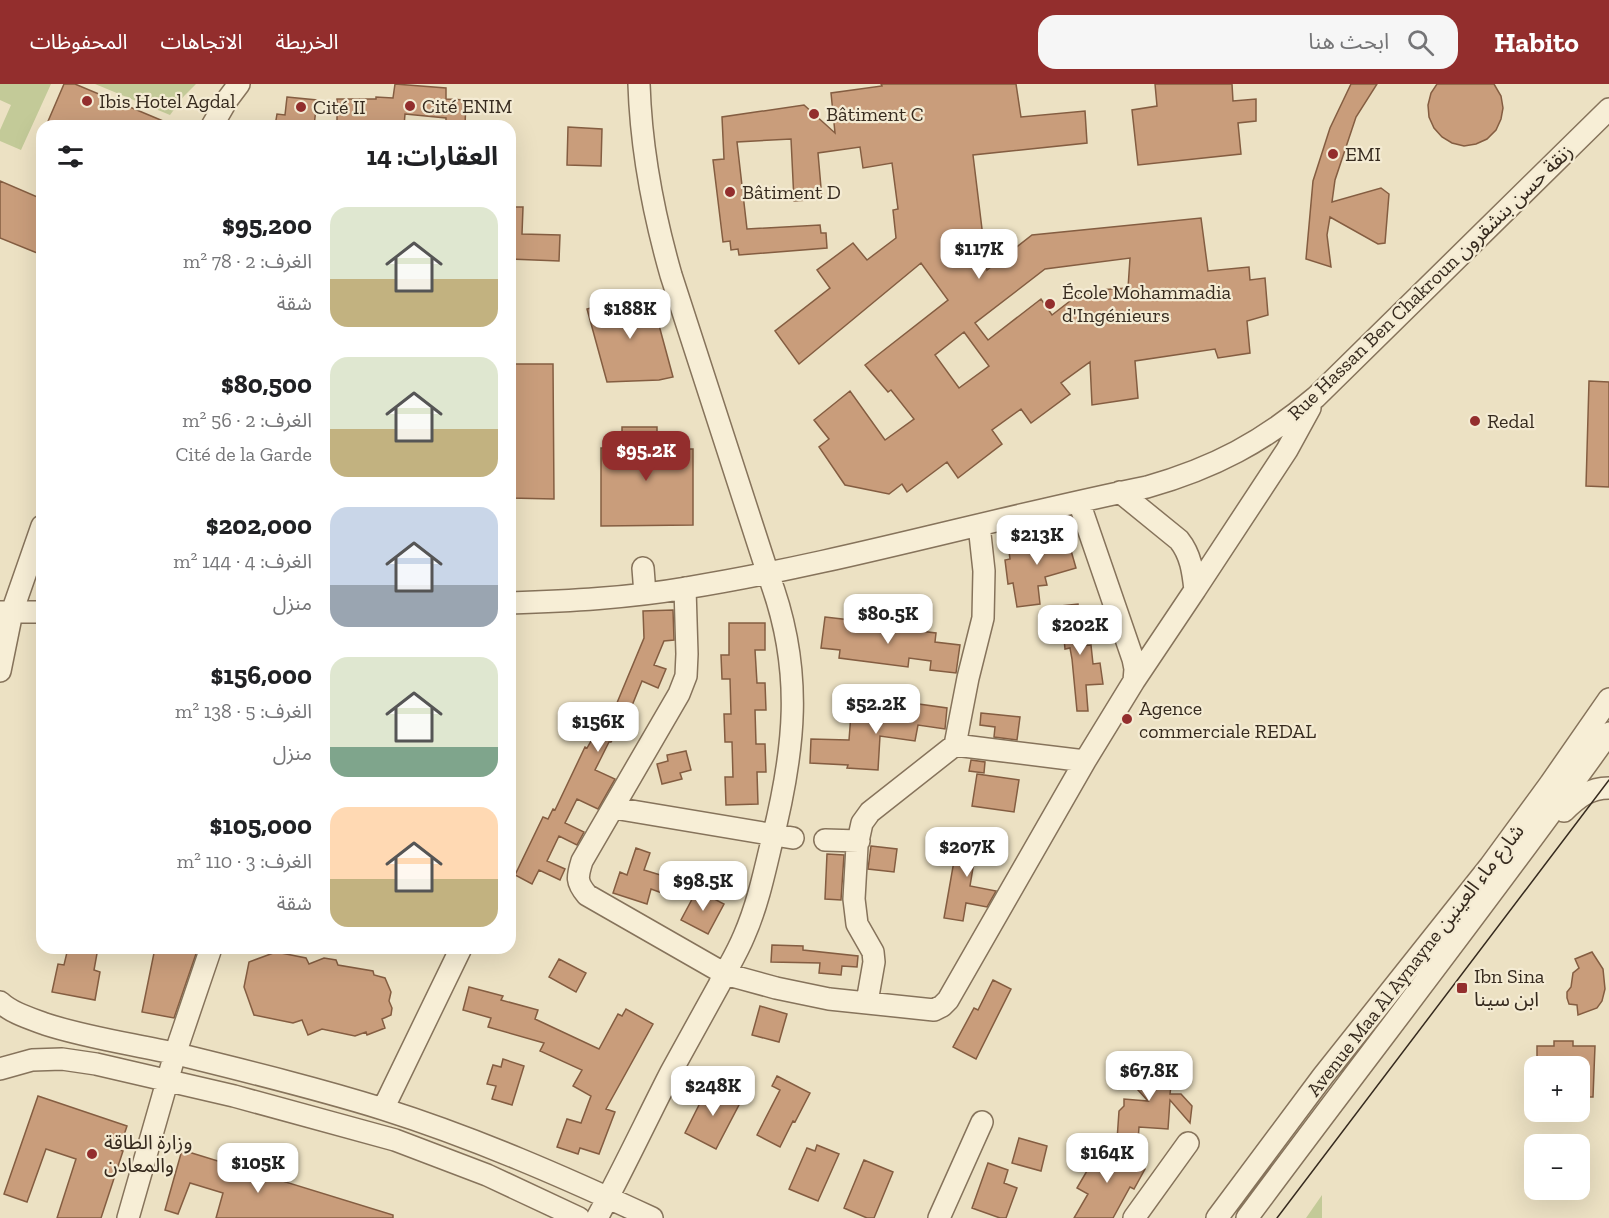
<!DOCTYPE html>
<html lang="ar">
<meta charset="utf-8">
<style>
body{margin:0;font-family:"Zilla Slab","Noto Sans Arabic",serif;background:#f6f6f6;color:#202124;direction:rtl;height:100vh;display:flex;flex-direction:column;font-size:22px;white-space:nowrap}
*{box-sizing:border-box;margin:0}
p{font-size:20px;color:#757577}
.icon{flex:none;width:33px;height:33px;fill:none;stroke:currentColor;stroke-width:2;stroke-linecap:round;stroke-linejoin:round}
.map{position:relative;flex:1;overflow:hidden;direction:ltr}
.drawer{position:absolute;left:36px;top:36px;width:480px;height:834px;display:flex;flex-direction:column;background:#fff;border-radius:18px;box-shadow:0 6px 24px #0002;direction:rtl}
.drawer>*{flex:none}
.controls{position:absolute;left:1524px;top:972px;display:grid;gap:12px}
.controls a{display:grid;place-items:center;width:66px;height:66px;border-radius:12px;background:#fff;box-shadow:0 6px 24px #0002;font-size:30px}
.price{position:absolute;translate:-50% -51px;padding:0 14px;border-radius:12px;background:#fff;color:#222;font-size:20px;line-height:39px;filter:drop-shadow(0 2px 3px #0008)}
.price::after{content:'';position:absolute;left:50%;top:36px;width:18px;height:14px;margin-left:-9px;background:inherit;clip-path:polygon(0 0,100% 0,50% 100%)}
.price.on{background:#932e2d;color:#fff}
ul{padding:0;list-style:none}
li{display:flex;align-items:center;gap:18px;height:150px;padding:0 18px}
li span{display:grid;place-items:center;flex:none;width:168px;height:120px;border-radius:18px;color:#555}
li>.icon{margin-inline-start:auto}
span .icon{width:72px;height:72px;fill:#fffc;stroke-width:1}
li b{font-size:26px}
h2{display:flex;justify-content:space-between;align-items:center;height:72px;padding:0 18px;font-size:26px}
header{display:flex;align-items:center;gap:36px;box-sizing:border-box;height:84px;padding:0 30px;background:#932e2d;color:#fff}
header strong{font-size:28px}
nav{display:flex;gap:33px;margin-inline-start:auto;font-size:21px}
.search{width:420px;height:54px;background:#f6f6f6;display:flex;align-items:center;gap:15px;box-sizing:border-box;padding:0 21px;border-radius:18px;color:#757577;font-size:22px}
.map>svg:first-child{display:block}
.green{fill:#c3ca98}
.building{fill:#c99d7b;stroke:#845d41;stroke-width:1.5;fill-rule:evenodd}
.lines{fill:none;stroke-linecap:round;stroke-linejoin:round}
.minor-casing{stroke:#86735b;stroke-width:24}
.minor{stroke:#f7eed6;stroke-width:21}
.tram{stroke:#362a1e;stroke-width:1.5}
.poi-dot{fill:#932e2d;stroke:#f4ebd3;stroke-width:2}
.labels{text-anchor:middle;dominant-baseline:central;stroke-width:4.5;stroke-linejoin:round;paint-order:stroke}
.poi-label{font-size:20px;fill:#362a1e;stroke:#f4ebd3;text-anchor:start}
.street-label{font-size:20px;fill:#362a1e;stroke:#f4ebd3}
</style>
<header>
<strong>Habito</strong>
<div class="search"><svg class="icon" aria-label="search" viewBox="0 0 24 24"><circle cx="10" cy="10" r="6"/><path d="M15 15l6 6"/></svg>ابحث هنا</div>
<nav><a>الخريطة</a><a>الاتجاهات</a><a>المحفوظات</a></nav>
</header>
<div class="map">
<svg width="1609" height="1134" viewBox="0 0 1609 1134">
<rect width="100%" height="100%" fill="#ece1c3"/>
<!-- green -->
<path class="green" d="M0,0H51L21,66L0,57V46L11,21L0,16Z
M95,0H196L184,12L170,31Z
M1322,1111V1134H1306Z"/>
<!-- building -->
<path class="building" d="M64,0H75L175,42H46Z
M395,0L446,4V15L466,16L465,42H446V34L405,30L404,42H337V15H376V13L393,14Z
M881,0H1016L1021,33L1085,27L1087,59L973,71L987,186L1032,151L1201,134L1208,187L1249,183L1250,196L1265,194L1268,231L1247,237L1250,269L1218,274L1215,265L1135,277L1138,314L1092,321L1090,278L1061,299L1070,310L1031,339L1021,325L992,346L1002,360L958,394L947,378L907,408L902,400L889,410L845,401L819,363L829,355L814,336L850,307L885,356L914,335L891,306L888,308L865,281L948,216L921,179L799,280L775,247L830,204L817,186L853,159L867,176L896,154L893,126L898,125L892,79L863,84L860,63L818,69L822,115L794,117L791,55L737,58L747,145L820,141L821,149H826L827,164L739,171L738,165L731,166L730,157L723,158L713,76L724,75L722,33L804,21L835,49L831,9L882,2ZM1130,174L1128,204L1083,207L1052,231L1041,215L988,256L975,239L1045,185ZM964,248L989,282L959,304L935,271Z
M1155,0H1232L1233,17L1256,15V37L1238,39L1241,70L1138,81L1132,26L1157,22Z
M1351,0H1377L1356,33L1335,96L1332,118L1381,104L1389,110L1385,159L1378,160L1330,133L1327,151L1331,183L1306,175L1313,97L1330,44Z
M1437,0H1494L1501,12L1503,24L1501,35L1496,46L1487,55L1476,60L1464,62L1452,59L1442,53L1434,44L1429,33L1428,21L1431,9Z
M287,13L317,16L314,42H275L277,30L285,31Z
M568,43L602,45L601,82L567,81Z
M0,97L42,115V171L0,154Z
M510,123H523L522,150L560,151L559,177L510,175Z
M650,208L673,293L659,296L607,298L587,225Z
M510,280H553L554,415L510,414Z
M1589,297L1609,298V403L1586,402Z
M622,343H657V365H693V441L601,442V364H622Z
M1066,449L1076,484L1045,493L1047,501L1038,502L1040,520L1017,523L1013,499L1008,500L1005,476L1010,475L1008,461L1021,460V462Z
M1078,520L1082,562L1091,561L1093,580L1100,579L1103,600L1086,601L1088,627H1077L1072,575L1070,564L1065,565L1061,522Z
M673,526L674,556L664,557L654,581L666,585L658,604L642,597L627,634L637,640L631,650L620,643L611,658H609L595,686L615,695L598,725L577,715L565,739L584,748L577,761L559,752L547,777L565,785L560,796L539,786L532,800L515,791L543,733L548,735L553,725L555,726L585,663L587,664L610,624L614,626L644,554L643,527Z
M825,533L894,541V544L936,549L935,558L960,561L956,589L930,586L931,577L909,574L908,583L839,574L840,566L821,564Z
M729,539H765V566H755L757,599H765L766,626H755L756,660H765L766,688H757L758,720L726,721L725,693H733L732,658H725L724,630H731L730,595H722L721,571H729Z
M890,616L947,624L945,645L918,641L915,657L880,652L878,686L847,684L848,681L810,679L811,655L849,656L851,630L887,633Z
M981,629L1020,633L1017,656L994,653L995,643L980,641Z
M686,667L691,686L680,689L682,695L662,700L657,680L668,677L667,671Z
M971,676L985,678L984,689L969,687Z
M977,690L1019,696L1014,728L972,722Z
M975,748L993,752L990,768L976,766L970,802L996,807L987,823L966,819L963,837L944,834L958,754L973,756Z
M871,762L897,765L894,788L868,785Z
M636,764L650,769L644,786L667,793L662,809L651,805L647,820L613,809L620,788L627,791Z
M827,770L844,771L841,816L825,815Z
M697,806L724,820L708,850L681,836Z
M772,861L803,862V866L858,872L857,883L842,882L841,891L819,889L820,879L771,878Z
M68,864H98L94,886L100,888L95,916L52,908L58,880L64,881Z
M155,864H198L174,934L142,928Z
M276,868L306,874L309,880L324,874L336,876L338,881L373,887L374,891L385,894L391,908L389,917L392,924L391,931L382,935L385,944L367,951L366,948L355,952L322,945L308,951L302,936L293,939L254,931L244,903L249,878Z
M1592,868L1603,885L1605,905L1602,917L1597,924L1578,931L1577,921L1569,920L1567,914V908L1571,903L1573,889L1579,884L1575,875Z
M559,875L586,889L576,908L549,893Z
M993,896L1011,905L976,975L953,963L974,924L978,926Z
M469,903L503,912L501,916L538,926L535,935L599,965L618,930L622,932L626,925L653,940L606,1025L615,1028L599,1070L580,1064L578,1070L557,1063L567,1035L581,1039L591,1012L573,1002L582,986L540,967L544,959L488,943L491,934L463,926Z
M760,922L787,930L779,958L752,951Z
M1554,957H1573V962H1595L1593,1013H1580V982H1537V962H1554Z
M1140,969L1171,1002L1170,1010H1181L1192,1022L1190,1039L1170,1016L1168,1045L1139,1043L1138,1058L1117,1056L1119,1027L1124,1022V1015L1148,1017L1127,994L1132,989V977Z
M503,975L524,982L512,1021L492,1015L496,1002L487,1000L493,981L501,983Z
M777,992L810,1009L795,1038L793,1037L780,1063L757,1051L780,1006L772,1002Z
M709,1001L741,1017L716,1065L685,1049Z
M38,1012L127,1042L119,1066L123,1067L101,1134H57L76,1075L46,1065L27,1118L4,1110Z
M1019,1054L1047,1062L1041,1087L1012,1079Z
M817,1061L839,1070L818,1117L789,1105L807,1064L815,1067Z
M1102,1061L1145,1085L1134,1105L1130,1103L1113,1134H1074L1088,1110L1077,1104Z
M182,1066L393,1131V1134H216L223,1109L190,1099L178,1130L165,1126Z
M864,1076L893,1088L874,1134H867L844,1124Z
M988,1079L1008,1086L1004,1099L1017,1104L1006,1134H1000L972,1124Z"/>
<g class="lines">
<!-- minor casing -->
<g class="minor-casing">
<path id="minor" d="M212,42L227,16L239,0
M1120,408L1179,456C1191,471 1193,488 1195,506L1134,597
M643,484L645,510
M685,504L687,570L686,592L679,610L582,777C577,793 576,798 587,811L725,890L776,904L829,915L934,926L942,922L948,916L1085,677L1134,597L1135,585L1133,575L1079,418
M1195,506L1287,366L1310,324
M510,519C569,517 628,514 686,504C841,479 993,434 1147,403C1214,384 1263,358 1316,313L1609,25
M1,528H42
M0,587L12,528L42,442
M955,661L1085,677
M614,724L793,754
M1564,727C1577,714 1589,704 1609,704
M825,756L859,757
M0,918C12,929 29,934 45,940C88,954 133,960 177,970C246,987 316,1004 383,1025C475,1054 564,1093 652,1134
M867,918L874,878L873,868L857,840L854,815L857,762L862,739L870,728L955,661L968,594L983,534L984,487L979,441
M0,985L32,976L62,975L96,980L234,1012L395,1056L487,1091L579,1134
M383,1025L461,864
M128,1134L175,970L211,864
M597,1134C623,1086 646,1037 671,988C687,959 703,930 719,901C727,885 737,869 744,852C756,825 763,795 770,765C795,668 805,586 768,490L671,191C653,128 641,65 639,0
M939,1134L982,1038
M1134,1134L1188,1059
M1217,1134L1323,992L1490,782L1550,700L1609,615
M1247,1134C1367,972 1492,813 1609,649"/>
</g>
<!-- minor -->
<use href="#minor" class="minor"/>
<!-- tram -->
<path class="tram" d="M1277,1134L1609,696"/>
</g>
<!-- markers -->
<g class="poi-dot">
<circle cx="87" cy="17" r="6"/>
<circle cx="410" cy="22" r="6"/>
<circle cx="301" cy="23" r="6"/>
<circle cx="814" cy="30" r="6"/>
<circle cx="1333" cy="70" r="6"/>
<circle cx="730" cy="108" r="6"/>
<circle cx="1050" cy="220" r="6"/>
<circle cx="1475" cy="337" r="6"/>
<circle cx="1127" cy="635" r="6"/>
<rect x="1456" y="898" width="12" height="12" rx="3"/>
<circle cx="92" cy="1070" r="6"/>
</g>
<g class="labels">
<!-- poi labels -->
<g class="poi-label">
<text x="99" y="17">Ibis Hotel Agdal</text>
<text x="422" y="22">Cité ENIM</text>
<text x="313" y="23">Cité II</text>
<text x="826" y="30">Bâtiment C</text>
<text x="1345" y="70">EMI</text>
<text x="742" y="108">Bâtiment D</text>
<text x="1062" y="208">École Mohammadia<tspan x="1062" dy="23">d'Ingénieurs</tspan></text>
<text x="1487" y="337">Redal</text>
<text x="1139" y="624">Agence<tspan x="1139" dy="23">commerciale REDAL</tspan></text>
<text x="1474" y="892">Ibn Sina<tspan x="1474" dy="23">ابن سينا</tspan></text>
<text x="104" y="1058">وزارة الطاقة<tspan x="104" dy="23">والمعادن</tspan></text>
</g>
<!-- street labels -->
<g class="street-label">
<text transform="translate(1430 198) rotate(-44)">Rue Hassan Ben Chakroun زنقة حسن بنشقرون</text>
<text transform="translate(1415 876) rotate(-52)">Avenue Maa Al Aynayne شارع ماء العينين</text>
</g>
</g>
</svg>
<div class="controls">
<a>+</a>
<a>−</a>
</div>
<b class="price" style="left:979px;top:196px">$117K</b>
<b class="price" style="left:630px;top:256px">$188K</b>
<b class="price on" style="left:646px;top:398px">$95.2K</b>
<b class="price" style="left:1037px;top:482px">$213K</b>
<b class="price" style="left:888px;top:561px">$80.5K</b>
<b class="price" style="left:1080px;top:572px">$202K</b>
<b class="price" style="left:876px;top:651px">$52.2K</b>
<b class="price" style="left:598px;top:669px">$156K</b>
<b class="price" style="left:967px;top:794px">$207K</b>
<b class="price" style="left:703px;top:828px">$98.5K</b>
<b class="price" style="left:1149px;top:1018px">$67.8K</b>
<b class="price" style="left:713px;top:1033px">$248K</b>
<b class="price" style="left:1107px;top:1100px">$164K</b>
<b class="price" style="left:258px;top:1110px">$105K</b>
<section class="drawer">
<h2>العقارات: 14<svg class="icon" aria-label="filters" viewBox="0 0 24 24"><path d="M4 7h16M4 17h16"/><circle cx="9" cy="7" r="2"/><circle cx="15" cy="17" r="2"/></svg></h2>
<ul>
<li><span style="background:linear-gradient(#dfe7d0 60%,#c2b280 0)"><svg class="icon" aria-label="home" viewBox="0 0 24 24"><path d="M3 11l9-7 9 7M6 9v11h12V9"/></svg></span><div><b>$95,200</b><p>الغرف: 2 · 78 m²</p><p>شقة</p></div></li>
<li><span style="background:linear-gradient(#dfe7d0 60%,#c2b280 0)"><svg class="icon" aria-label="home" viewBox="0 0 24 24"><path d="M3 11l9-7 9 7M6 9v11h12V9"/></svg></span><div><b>$80,500</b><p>الغرف: 2 · 56 m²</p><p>Cité de la Garde</p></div></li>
<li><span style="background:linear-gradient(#c9d6e8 65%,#9aa5b1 0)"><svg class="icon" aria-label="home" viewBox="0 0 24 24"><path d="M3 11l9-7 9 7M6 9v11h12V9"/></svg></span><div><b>$202,000</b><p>الغرف: 4 · 144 m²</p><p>منزل</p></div></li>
<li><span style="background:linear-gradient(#dfe7d0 75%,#7fa58c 0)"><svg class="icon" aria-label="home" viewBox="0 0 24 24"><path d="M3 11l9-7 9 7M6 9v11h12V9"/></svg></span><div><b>$156,000</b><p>الغرف: 5 · 138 m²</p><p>منزل</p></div></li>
<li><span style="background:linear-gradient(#ffd9b3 60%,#c2b280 0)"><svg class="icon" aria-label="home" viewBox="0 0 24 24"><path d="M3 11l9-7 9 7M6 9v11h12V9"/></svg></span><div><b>$105,000</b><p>الغرف: 3 · 110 m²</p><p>شقة</p></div></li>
</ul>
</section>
</div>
